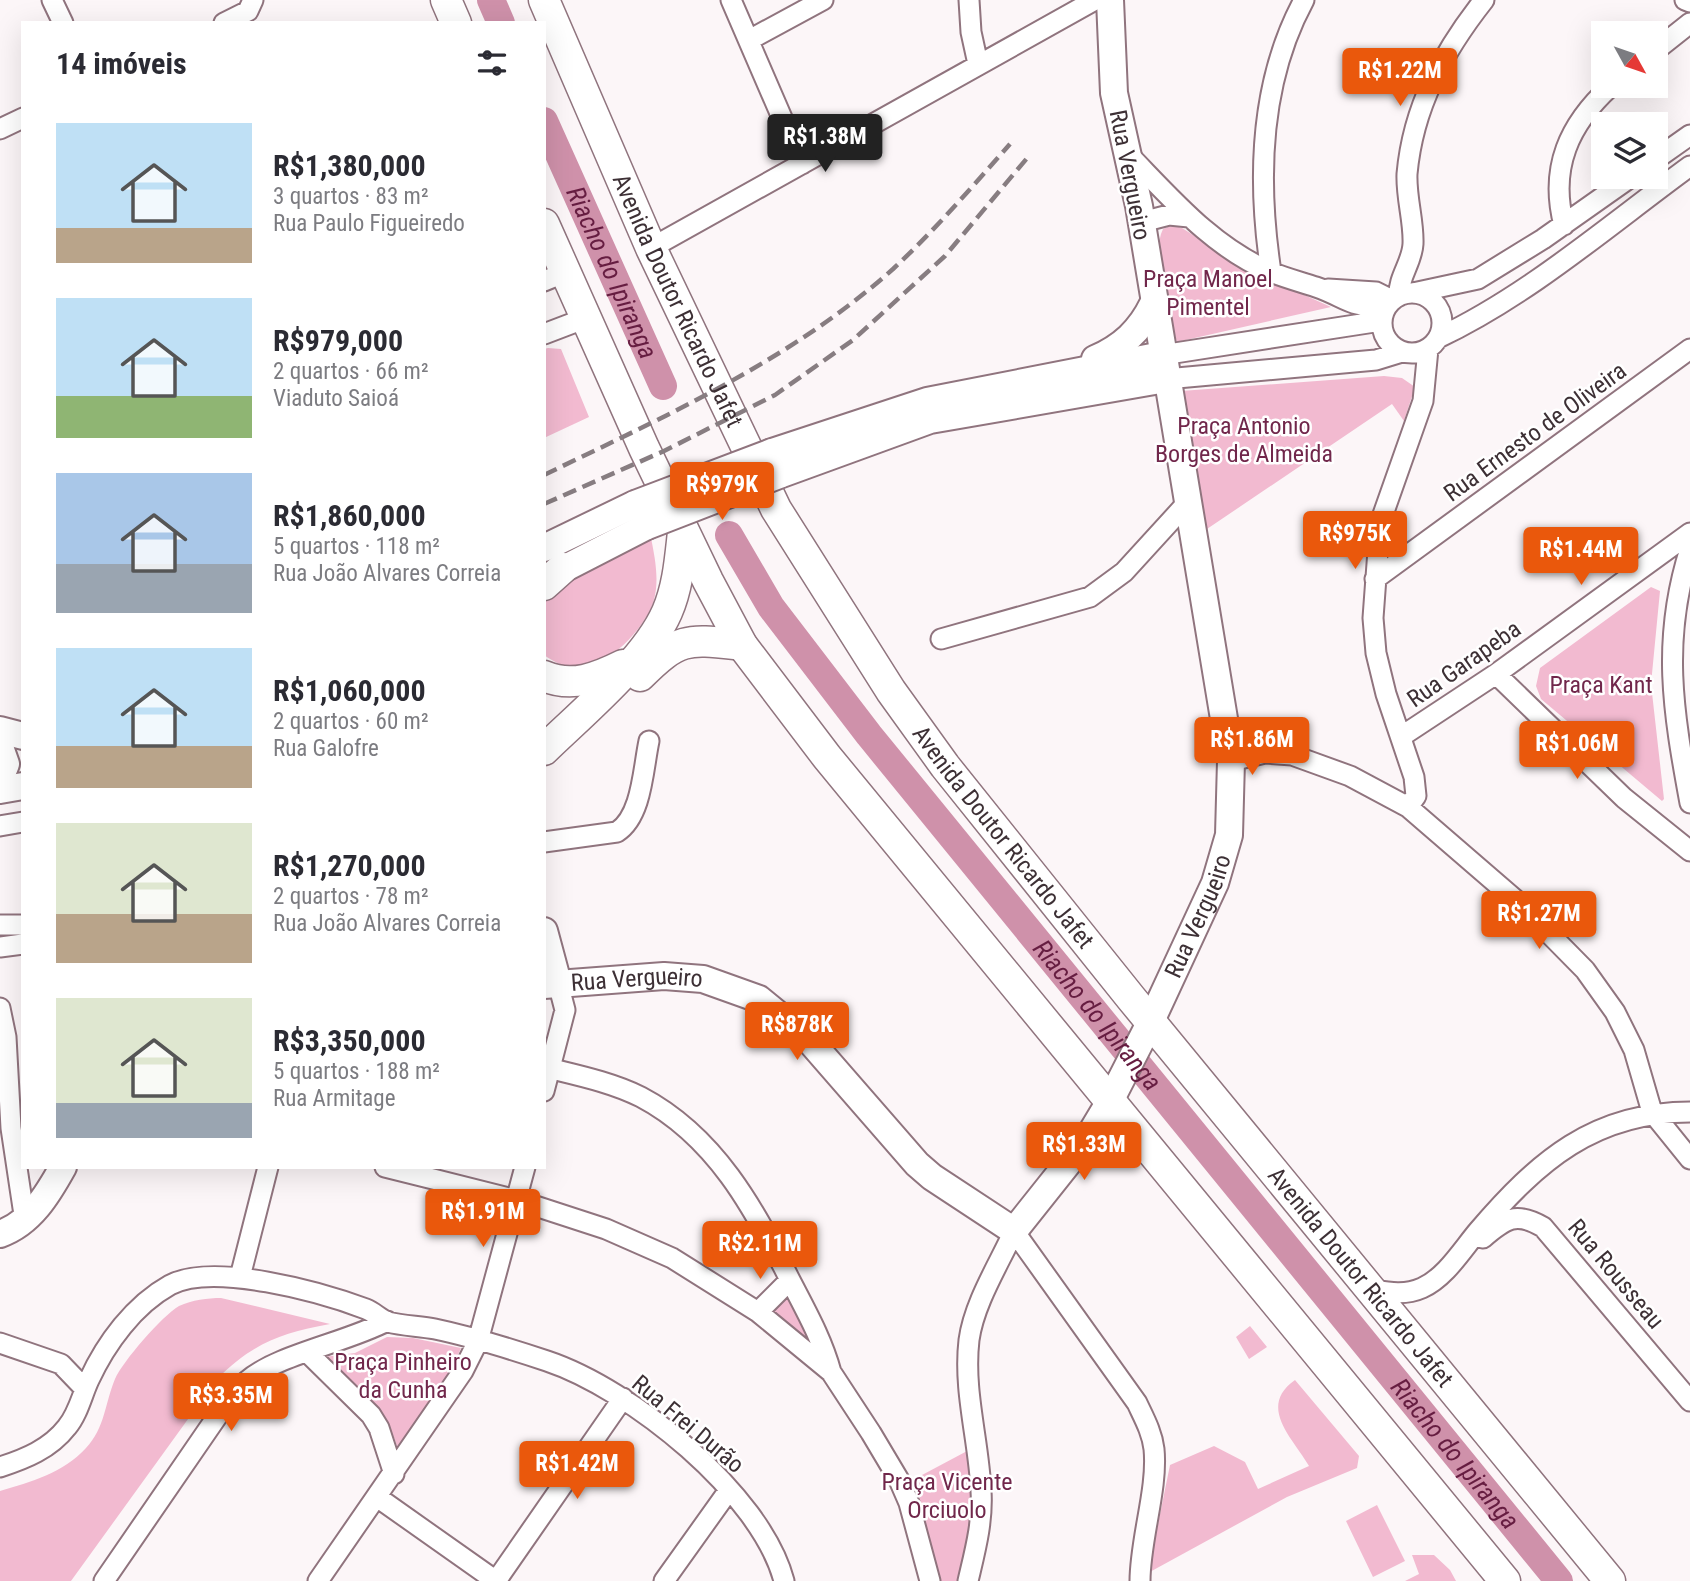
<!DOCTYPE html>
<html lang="pt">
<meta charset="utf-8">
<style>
body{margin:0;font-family:"Roboto Condensed",sans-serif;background:#f2f2f3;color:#2b2b33;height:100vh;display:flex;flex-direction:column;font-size:26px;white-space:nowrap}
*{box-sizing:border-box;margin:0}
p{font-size:23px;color:#7c7c81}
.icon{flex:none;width:38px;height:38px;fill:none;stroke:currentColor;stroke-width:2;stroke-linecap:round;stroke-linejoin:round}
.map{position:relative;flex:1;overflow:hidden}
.side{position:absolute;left:21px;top:21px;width:525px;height:1148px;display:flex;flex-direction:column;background:#fff;border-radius:0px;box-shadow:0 7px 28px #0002}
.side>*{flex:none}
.needle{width:46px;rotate:130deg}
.controls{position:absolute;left:1591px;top:21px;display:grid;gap:14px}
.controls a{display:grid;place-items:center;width:77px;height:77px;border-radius:0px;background:#fff;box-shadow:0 7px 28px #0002;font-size:35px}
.price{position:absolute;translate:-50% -60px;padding:0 16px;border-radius:7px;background:#ea580c;color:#fff;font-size:23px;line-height:46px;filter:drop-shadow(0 2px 4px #0008)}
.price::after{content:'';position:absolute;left:50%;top:42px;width:21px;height:16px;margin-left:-10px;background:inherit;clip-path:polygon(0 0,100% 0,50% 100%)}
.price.selected{background:#222;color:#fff}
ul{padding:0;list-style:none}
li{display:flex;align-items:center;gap:21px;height:175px;padding:0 35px}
li span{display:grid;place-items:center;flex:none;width:196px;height:140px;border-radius:0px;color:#555}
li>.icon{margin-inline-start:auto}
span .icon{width:84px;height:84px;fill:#fffc;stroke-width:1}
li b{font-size:30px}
h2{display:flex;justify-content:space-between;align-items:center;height:84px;padding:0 35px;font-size:30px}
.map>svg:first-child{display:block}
.green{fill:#f2bad0}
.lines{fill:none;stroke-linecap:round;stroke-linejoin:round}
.river{stroke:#cf91aa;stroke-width:28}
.street-casing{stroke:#90747e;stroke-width:23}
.secondary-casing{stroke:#90747e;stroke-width:30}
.primary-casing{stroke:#90747e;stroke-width:33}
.street{stroke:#fff;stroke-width:19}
.secondary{stroke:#fff;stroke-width:26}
.primary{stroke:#fff;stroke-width:30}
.rail{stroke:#877d81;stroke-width:4.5;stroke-dasharray:14 7;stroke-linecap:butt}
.secondary-bridge-casing{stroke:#90747e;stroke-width:30;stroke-linecap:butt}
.secondary-bridge{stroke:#fff;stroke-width:26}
.labels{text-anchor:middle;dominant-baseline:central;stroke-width:5;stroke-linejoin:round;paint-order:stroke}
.street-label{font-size:24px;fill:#3d3035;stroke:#fff}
.park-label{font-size:24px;fill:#71274b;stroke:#fff}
.water-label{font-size:26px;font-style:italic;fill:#661d41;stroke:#fff}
</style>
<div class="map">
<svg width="1690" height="1581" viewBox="0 0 1690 1581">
<rect width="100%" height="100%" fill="#fcf6f8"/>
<!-- green -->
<path class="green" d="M1172,225L1182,228L1247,269L1331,307L1177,342C1169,313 1150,255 1163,229Z
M548,348L561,349L589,417L544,438V349Z
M1384,376L1402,378L1415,387L1404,421L1392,404L1204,531L1181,391Z
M651,538C655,558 660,582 653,603C644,629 608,667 579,668C567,669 554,662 544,655V600L593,565Z
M1651,587L1660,591L1651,684L1664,799L1662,801L1541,699L1536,686L1540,668Z
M787,1291L820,1359L767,1312Z
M221,1298L330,1324C281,1333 253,1343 217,1379L71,1581H0V1491C31,1482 63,1473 86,1448C105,1428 105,1403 115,1379C123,1361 162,1316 179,1306C192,1300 208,1298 221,1298Z
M1250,1326L1267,1347L1249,1359L1236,1337Z
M387,1337L413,1338L461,1348L447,1379L399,1454C389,1409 358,1385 323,1357L355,1353Z
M1295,1380L1359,1456L1357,1468L1287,1497L1148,1573L1170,1465L1214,1446L1245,1462L1258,1489L1309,1466C1293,1438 1257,1407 1295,1380Z
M969,1450L976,1496L961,1581H935L907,1483Z
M1377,1505L1405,1561L1373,1577L1346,1521Z
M1412,1555H1434L1450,1570L1456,1581H1405L1419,1574Z"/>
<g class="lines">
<!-- river -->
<g class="river">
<path d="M491,0L501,23"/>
<path id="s1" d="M544,121L663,386"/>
<path id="s2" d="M729,535L771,607L869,735L1559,1581"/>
</g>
<!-- street casing -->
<g class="street-casing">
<path id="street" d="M52,0L63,23
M731,0L802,164
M969,0L971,32L978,64
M1685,0L1690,2
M224,23L248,11L253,0
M749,40L823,0
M1656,50L1690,23
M0,129L23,118
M1127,153C1171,198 1212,247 1271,272C1285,278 1301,282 1316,287C1348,298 1348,308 1387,306
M1656,159L1690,135
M1142,222L1169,215L1189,217
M1564,225C1549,168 1569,124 1611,86
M651,248L1095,0
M1271,272C1257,180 1259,83 1304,0
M544,281L566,272
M1328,289L1376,292L1392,300
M1382 323a30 30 0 1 1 60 0a30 30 0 1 1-60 0Z
M1413,293L1478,279L1543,239L1631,177
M1399,296C1398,277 1412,263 1413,244C1414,221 1406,198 1407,174C1413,107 1443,52 1484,0
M544,334L586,318
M1438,338C1529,295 1609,225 1690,166
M1162,355L1381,321
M1166,379L1376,360L1402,352
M1690,549C1661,640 1673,711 1690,803
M1375,579L1690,349
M941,639L1090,597L1124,572L1187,503
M1496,674L1624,798L1690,851
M1224,724L1265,753
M1402,736L1496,674L1690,533
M1231,761L1265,753L1292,755L1350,776L1408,807L1518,902L1585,970L1615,1012L1634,1050L1652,1112L1690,1159
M1408,807L1416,796L1414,777L1386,694L1376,653L1373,618L1380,523L1423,401L1428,349
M0,826L23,822
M544,842L617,832C642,816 643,769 649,741
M0,925H23
M0,947L23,944
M0,1008L6,1037L11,1128L23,1208L28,1217
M544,1067C576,1075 611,1082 641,1097C715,1136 754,1208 790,1280C806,1311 822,1339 831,1372
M544,1091L565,1010L558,983
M385,1167L517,1200L606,1229L672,1258L758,1312L831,1372L871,1433L899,1480L909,1503L930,1581
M1483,1238C1505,1219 1516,1211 1543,1227L1690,1401
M240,1277L268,1167
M1369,1289C1387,1292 1404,1296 1422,1288C1445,1278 1462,1250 1478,1231C1538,1161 1594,1112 1690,1112
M758,1312L790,1280
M0,1343L61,1364L85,1389
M308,1353L371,1415L379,1428L394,1474
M0,1467C25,1459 50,1449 67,1427C78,1414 82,1395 89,1380C106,1343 134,1305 170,1285C213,1262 321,1292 366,1309C374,1312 380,1319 388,1322C403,1326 420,1326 435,1329C473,1337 511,1349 547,1361C631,1389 761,1493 784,1581
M377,1497L496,1581
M104,1581L225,1405C233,1398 239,1388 247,1381C276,1355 348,1342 387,1321
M318,1581L463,1371L478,1341L525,1167
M496,1581L623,1398
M664,1581L729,1490
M968,1581C975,1551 983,1522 981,1491C979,1441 963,1391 969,1340C974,1303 999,1264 1014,1231L1137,1403C1144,1418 1152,1432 1154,1449C1158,1489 1140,1539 1140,1581"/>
</g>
<!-- secondary casing -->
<g class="secondary-casing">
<g id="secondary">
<path d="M1095,359C1122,347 1140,331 1153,304"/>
<path d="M772,452L927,401L1162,355"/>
<path d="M779,475L930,420L1166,379"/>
<path d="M544,548L635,504"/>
<path d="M546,578L647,526"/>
<path d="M0,730L23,736"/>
<path d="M0,747L6,764L0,779"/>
<path d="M0,790L23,786"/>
<path d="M544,931L558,983"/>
<path id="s3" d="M544,985L664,976L703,979L759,999L809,1040L917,1164L932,1177L1014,1231L1088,1138L1109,1103L1151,1021L1215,883L1229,835L1231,761L1139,206L1114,93L1110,0"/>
<path d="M0,1234C31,1223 48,1194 63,1167"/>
</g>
</g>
<!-- primary casing -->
<g class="primary-casing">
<g id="primary">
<path d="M446,0L456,23"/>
<path id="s4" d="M544,0L651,248L776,509L891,691L945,766L1131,998L1610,1581"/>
<path d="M544,224L644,448L708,581L742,645L827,757L1505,1581"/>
<path d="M544,585L563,568"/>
<path d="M544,676C572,688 597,678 623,665"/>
<path d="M640,676C680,636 688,639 742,645"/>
<path d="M544,750C582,713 646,660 667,612C678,587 680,559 683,532"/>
</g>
</g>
<!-- street -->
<use href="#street" class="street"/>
<!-- secondary -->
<use href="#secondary" class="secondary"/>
<!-- primary -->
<use href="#primary" class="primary"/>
<!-- rail -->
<path class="rail" d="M544,475C666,416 791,360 893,269C935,230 972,187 1010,144
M544,504L664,451L775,395L853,340L945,256L1028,157"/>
<!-- secondary-bridge casing -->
<g class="secondary-bridge-casing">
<path id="secondary-bridge" d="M635,504L772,452
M647,526L779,475"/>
</g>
<!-- secondary-bridge -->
<use href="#secondary-bridge" class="secondary-bridge"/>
</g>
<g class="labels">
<!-- street labels -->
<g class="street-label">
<text transform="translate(1130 175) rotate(79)">Rua Vergueiro</text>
<text stroke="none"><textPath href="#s4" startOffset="329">Avenida Doutor Ricardo Jafet</textPath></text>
<text transform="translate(1535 432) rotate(-36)">Rua Ernesto de Oliveira</text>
<text transform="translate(1464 664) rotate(-35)">Rua Garapeba</text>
<text stroke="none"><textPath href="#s4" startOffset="959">Avenida Doutor Ricardo Jafet</textPath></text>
<text stroke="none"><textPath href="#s3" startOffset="933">Rua Vergueiro</textPath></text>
<text stroke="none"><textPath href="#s3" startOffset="93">Rua Vergueiro</textPath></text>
<text transform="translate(1616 1274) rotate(50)">Rua Rousseau</text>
<text stroke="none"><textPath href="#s4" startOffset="1526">Avenida Doutor Ricardo Jafet</textPath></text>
<text transform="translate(688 1424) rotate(40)">Rua Frei Durão</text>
</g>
<!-- park labels -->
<g class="park-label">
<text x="1208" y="279">Praça Manoel<tspan x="1208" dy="28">Pimentel</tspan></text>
<text x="1244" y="426">Praça Antonio<tspan x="1244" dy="28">Borges de Almeida</tspan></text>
<text x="1601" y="685">Praça Kant</text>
<text x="403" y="1362">Praça Pinheiro<tspan x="403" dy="28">da Cunha</tspan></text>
<text x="947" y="1482">Praça Vicente<tspan x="947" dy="28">Orciuolo</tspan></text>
</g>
<!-- water labels -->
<g class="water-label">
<text stroke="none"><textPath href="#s1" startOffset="166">Riacho do Ipiranga</textPath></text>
<text stroke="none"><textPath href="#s2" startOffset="606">Riacho do Ipiranga</textPath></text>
<text stroke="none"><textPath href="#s2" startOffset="1172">Riacho do Ipiranga</textPath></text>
</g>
</g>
</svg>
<div class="controls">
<a><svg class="needle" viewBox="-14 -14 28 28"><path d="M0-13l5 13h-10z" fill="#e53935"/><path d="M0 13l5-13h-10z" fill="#7c7c81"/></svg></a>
<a><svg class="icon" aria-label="layers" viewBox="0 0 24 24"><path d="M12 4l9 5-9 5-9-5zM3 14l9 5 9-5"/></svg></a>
</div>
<b class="price" style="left:1400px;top:108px">R$1.22M</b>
<b class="price selected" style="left:825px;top:174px">R$1.38M</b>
<b class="price" style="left:722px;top:522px">R$979K</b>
<b class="price" style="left:1355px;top:571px">R$975K</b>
<b class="price" style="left:1581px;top:587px">R$1.44M</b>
<b class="price" style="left:1252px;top:777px">R$1.86M</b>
<b class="price" style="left:1577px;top:781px">R$1.06M</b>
<b class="price" style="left:1539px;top:951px">R$1.27M</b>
<b class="price" style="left:797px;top:1062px">R$878K</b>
<b class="price" style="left:1084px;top:1182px">R$1.33M</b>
<b class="price" style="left:483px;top:1249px">R$1.91M</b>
<b class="price" style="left:760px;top:1281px">R$2.11M</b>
<b class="price" style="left:231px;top:1433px">R$3.35M</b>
<b class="price" style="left:577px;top:1501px">R$1.42M</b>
<section class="side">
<h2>14 imóveis<svg class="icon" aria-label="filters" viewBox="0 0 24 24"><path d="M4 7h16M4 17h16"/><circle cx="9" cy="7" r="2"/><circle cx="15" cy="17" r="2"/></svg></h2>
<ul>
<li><span style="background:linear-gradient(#bfe0f5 75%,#b9a48a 0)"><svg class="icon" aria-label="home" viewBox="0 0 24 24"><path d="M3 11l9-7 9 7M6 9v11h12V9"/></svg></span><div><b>R$1,380,000</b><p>3 quartos · 83 m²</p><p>Rua Paulo Figueiredo</p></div></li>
<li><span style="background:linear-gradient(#bfe0f5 70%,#8fb573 0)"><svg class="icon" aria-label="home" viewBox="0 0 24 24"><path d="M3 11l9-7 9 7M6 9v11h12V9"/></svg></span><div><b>R$979,000</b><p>2 quartos · 66 m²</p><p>Viaduto Saioá</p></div></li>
<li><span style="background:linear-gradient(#a9c7e8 65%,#9aa5b1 0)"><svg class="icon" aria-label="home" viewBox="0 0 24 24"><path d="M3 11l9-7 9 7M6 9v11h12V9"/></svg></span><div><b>R$1,860,000</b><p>5 quartos · 118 m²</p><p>Rua João Alvares Correia</p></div></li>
<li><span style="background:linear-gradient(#bfe0f5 70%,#b9a48a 0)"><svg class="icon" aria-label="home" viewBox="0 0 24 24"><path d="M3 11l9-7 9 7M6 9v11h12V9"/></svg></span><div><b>R$1,060,000</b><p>2 quartos · 60 m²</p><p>Rua Galofre</p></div></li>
<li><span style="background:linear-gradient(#dfe7d0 65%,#b9a48a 0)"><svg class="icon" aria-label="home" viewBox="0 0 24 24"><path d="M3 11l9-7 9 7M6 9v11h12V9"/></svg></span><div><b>R$1,270,000</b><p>2 quartos · 78 m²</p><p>Rua João Alvares Correia</p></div></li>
<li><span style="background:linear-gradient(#dfe7d0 75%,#9aa5b1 0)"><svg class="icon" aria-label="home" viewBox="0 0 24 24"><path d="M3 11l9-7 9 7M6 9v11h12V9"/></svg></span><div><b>R$3,350,000</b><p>5 quartos · 188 m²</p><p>Rua Armitage</p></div></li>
</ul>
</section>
</div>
